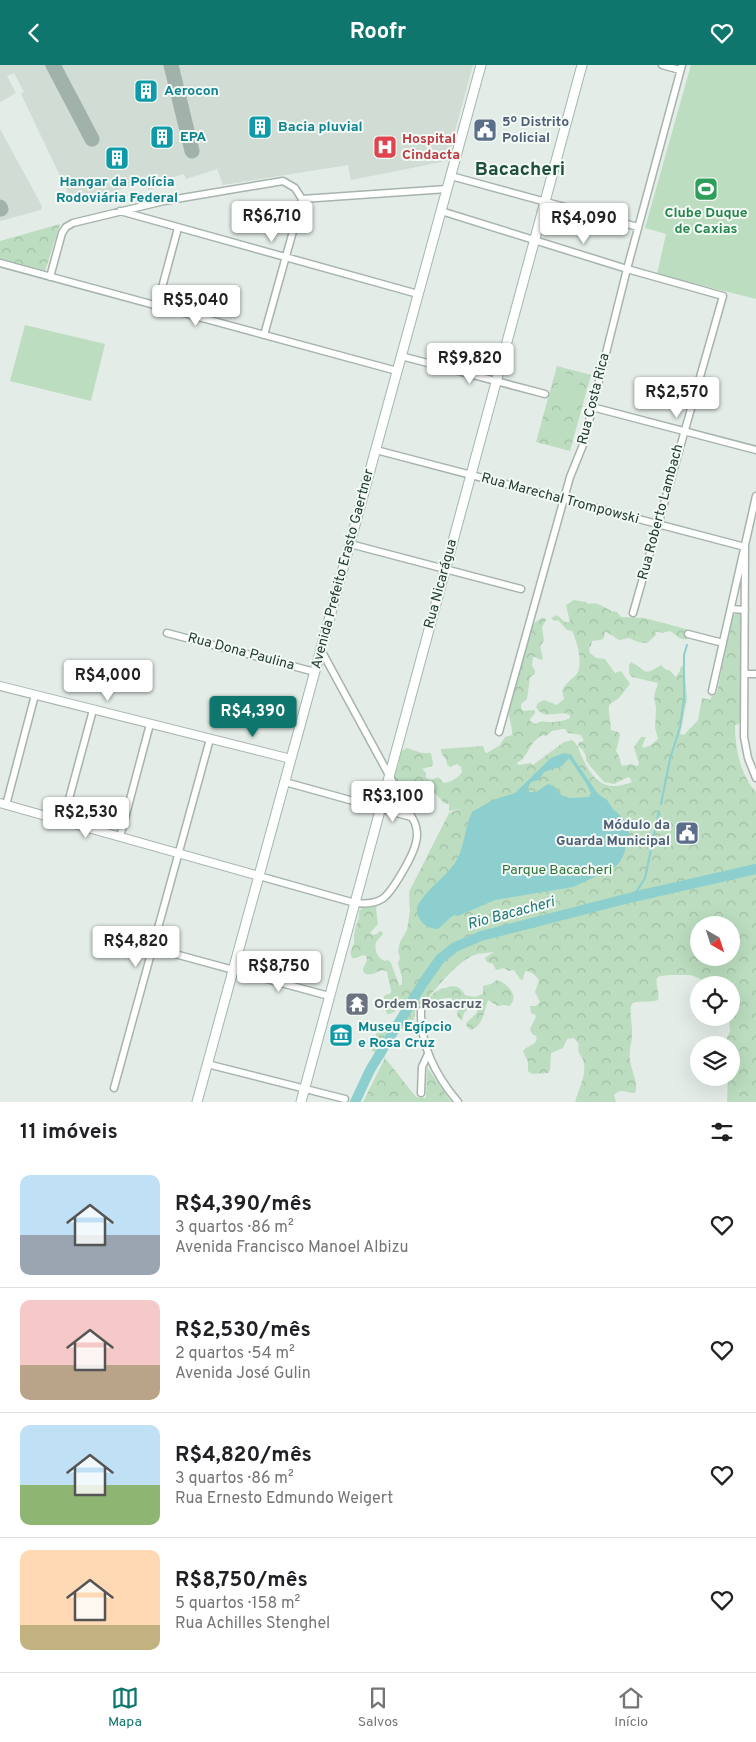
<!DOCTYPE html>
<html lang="pt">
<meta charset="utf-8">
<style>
body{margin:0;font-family:Overpass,sans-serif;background:#f6f6f6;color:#202124;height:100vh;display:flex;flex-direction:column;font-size:19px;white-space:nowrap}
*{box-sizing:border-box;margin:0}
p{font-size:16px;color:#757577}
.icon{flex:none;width:28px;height:28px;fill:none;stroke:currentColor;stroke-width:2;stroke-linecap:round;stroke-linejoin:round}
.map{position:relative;height:1037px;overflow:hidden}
.side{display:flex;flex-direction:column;background:#fff;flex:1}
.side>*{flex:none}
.needle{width:32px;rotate:141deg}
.controls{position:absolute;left:690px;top:851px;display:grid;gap:10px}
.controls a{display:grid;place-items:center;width:50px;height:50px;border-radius:50%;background:#fff;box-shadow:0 5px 20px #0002;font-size:25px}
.price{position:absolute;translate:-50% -42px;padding:0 11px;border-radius:5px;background:#fff;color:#222;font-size:16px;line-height:32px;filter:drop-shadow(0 1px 2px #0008)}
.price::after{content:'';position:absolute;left:50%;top:30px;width:15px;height:11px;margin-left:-8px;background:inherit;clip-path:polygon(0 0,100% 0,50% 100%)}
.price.selected{background:#0f766e;color:#fff}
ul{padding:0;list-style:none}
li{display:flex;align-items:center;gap:15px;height:125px;padding:0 20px}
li+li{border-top:1px solid #e0e0e0}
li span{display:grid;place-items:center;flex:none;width:140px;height:100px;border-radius:10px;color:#555}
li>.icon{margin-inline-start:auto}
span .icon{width:60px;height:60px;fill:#fffc;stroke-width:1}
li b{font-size:21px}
h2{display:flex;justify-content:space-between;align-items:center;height:60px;padding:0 20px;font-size:21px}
header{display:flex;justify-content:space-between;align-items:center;height:65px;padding:0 20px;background:#0f766e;color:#fff;font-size:22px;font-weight:700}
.dock{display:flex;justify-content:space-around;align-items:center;height:70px;border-top:1px solid #e0e0e0;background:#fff;font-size:14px;color:#757577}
.dock a{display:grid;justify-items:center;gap:2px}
.dock .selected{color:#0f766e}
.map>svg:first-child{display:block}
.built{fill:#d1dcd5}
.forest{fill:url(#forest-crowns);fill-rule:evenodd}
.pitch{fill:#bcddbf}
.water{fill:#8ccfce;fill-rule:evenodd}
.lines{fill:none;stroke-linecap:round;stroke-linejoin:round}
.stream{stroke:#8ccfce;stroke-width:2}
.river{stroke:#8ccfce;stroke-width:10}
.taxiway{stroke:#a0b2a9;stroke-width:15}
.minor-casing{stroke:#a6b4ac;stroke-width:9}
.tertiary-casing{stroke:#a6b4ac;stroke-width:10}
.secondary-casing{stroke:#a1b8ac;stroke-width:11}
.minor{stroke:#fff;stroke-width:6}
.tertiary{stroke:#fff;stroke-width:8}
.secondary{stroke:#fff;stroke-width:9}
.labels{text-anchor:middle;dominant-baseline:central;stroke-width:4;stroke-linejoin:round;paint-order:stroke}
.culture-label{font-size:14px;font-weight:bold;fill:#0d838f;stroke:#f3f9f5;text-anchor:start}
.service-label{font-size:14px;font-weight:bold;fill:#4e5e75;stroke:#f3f9f5;text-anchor:start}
.health-label{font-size:14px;font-weight:bold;fill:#be3a42;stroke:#f3f9f5;text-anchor:start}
.leisure-label{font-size:14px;font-weight:bold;fill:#27864d;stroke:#f3f9f5}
.street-label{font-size:14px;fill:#233d31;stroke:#f3f9f5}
.park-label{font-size:14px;fill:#2e733c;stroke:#f3f9f5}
.worship-label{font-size:14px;font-weight:bold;fill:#5b616d;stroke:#f3f9f5;text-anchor:start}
.water-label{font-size:15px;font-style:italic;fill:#1f7776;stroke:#f3f9f5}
.district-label{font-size:19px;font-weight:bold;fill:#1f4f3a;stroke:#f3f9f5}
</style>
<header><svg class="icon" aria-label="back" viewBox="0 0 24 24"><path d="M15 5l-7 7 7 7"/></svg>Roofr<svg class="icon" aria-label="heart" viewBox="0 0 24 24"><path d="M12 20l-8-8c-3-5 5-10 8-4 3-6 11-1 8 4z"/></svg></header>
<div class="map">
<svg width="756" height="1037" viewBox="0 0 756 1037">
<defs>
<pattern id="forest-crowns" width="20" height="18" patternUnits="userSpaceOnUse" patternTransform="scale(1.25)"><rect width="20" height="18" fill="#bcddbf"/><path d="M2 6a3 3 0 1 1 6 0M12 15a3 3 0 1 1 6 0" fill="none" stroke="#a1bfa5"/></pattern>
</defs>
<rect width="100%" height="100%" fill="#e3ece6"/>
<!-- built -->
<path class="built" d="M0,0H473L447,96L351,115L348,100L223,120L217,104L186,114L184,109L156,117L157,122L149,125L145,121V117L73,138L21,29L24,27L14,8L7,11L16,28L0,37Z
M0,64L42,141L41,145L0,156Z"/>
<!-- forest -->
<path class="forest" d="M60,159L45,206L0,194V176Z
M557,301L591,310L570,386L536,377Z
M574,535L586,537L588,539C599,535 606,546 617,547L621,552L644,553L686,564L693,569L692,572C681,578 678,571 670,566L662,568L655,566L656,570L647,578L638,577L629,573L619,575L605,566L604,573L601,575L592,576L591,581L589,583L590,588L596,593L605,594L615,608L621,606L630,619L619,633L609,640C608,649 611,657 611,665L618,667L620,670L616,686L619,691L621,699L623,701L631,699L637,701L639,699L634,682L641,672H646L642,681L644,683L651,680L658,674L655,663L656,643L654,631L658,618L632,612L629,609V600L631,597C648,606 642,612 661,600L666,605H669L676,612L680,606V603L684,600L687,634L680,669L684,670L698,655L702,633L710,635L712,631L717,628L732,552L738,547L742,549L744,557H740V600L744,601L742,658L735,660C735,682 740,710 756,727V1037H727L728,1013L731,1012V980H728L726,975L730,966L729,953L731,952V920H715L691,910H669L660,911L657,913C655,921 660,927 658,935C651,938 635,935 632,939C629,943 632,959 632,965C633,976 628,985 630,995C631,1006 639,1018 635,1028C627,1029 621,1022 614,1030L616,1037H575C579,1023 586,1012 584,998C582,989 576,989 579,979L574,973L567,974L563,983L551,988L550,1005L548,1008L532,1009L528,1006V997L523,986C527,980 539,980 536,971L532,969L530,964L536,952L535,949L531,948L530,941H536L540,937L535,927L539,916C537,911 532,907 526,906L524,909L523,915L520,914L514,905L509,906L504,903L496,905L493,899L487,897L485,893L494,887C487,888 480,888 474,890C457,897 436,923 424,938L426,941L419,944L408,935L406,937H402C396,943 396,949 387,949L383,937L384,931L391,928V925L387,907L384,905C376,906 372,912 364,908L363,904L367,895L366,891L363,890L356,893H352C349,886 352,884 354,878C354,874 354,869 355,865C357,856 360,856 359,846L362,843L378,839L376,844L378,859L370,868L373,870L377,869L380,866L382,867L383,869L376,877C374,885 377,893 385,896L388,895L391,898L399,920H402V913L398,898L400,893L398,886L400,877L407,865L410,846L409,827L449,748L460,744L449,746V739L444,738L436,729L411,742L409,741L392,713L398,702L401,686L407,683L422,688H431L433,698L432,701L422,704L426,708V713L431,715L438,712L444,718C451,717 458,713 462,707L461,702L457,699L450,702L447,699C447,693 440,689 441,684L483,681L485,687L487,688L500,680L505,672L512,670C513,660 507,652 509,643C515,615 522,587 532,560L541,553H545L546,555L542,562L544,576L540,581L543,594L541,595L535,592H533L532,601L535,605V609L530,612L527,634L521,639V643L523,646L535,645V648L530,654V656L535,659L542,656C549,658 563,657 570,653V650C558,644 544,657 536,642L538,638L544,635L557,640L564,634L562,625C566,618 571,615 576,610C584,601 577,575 572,566L567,565L558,555L554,556L551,553L557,550L565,557H570L566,540ZM562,664H565L568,668L581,670L584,676L579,677L578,681L583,685L586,691V695L590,701L604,717L614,719L628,712L630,713L632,717C605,728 593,716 582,692C579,686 578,679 572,675L564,677L533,700L531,698L518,700L517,698C519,696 522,695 524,692C531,683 530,677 543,670L546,671L552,666ZM699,860H731V892H699Z
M390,722L393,723L403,746L387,742L385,740Z
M497,915C506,917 521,932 509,941L504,940L498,941L488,935C484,946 483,961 471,965L467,962L466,958L476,949L478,944L474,939L464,948L462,956L457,951L458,941L451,933H446L433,936L431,934L430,932L435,927L443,923H446C454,919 461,922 465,930C472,932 477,933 483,928V921L491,919Z
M412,942L415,944V951L409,965L402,964L396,969L390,978L384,993L382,994L381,986L380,984H377L375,988L372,985C376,977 377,967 376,959H378L382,965L385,967L393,957L404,953Z
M385,993L416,1032L426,1033L427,1002L451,1037H363Z"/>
<!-- pitch -->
<path class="pitch" d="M691,0H756V234L657,209L666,169L645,163Z
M25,260L105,279L91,336L10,316Z
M561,307L581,313L573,341L553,336Z
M553,347L565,351L559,374L547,371Z"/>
<!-- water -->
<path class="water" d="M564,688L571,690L598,729L607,735L612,743L627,757L629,768L624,789L620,797L614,803L573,822L495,835L458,851L454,850L450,853L438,864C425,864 416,854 417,842C425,825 444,814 455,798C465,783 464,763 472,747L493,735L515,728L551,693ZM569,693L586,718L591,728L589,732L570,733L561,730L554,721L548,719L536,727H529L528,723L531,717L539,715L544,707L562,701Z"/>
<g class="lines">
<!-- stream -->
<path class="stream" d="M661,739L670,694L680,662L684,634V590L687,580
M633,832L645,813L659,746"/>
<!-- river -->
<path class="river" d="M355,1037L370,1005L423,918L440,894L455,882L481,871L633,832L756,804"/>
<!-- taxiway -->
<path class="taxiway" d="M53,0L92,74
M171,0L192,86
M0,142L1,144"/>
<!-- minor casing -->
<g class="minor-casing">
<path id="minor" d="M662,0L680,5
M451,111L638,162
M302,134L447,124
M120,146L418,229
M441,146L627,204L723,231L633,548
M0,198L397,306
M50,212L62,168L66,162L73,158L164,136L283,116L295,123L302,134
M157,241L178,163
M264,270L302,134
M401,291L545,329
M592,342L756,385
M376,385L745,482L744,672L748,693L756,713
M350,479L521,524
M731,544L745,545
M167,568L315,607
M688,569L723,578
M745,609H756
M712,626L756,431
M499,667L570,412L583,380L627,204L682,0
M285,717L411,752
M6,740L35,630
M63,756L93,645
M120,772L150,659
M259,811L355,838C364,839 374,839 382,834C392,828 414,789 416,777C418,770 417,764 415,758L321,585
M153,883L329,931
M421,946C420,981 436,1011 458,1037
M207,999L345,1034
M114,1023L210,674
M421,1028L422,1002L428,989"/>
</g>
<!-- tertiary casing -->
<g class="tertiary-casing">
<path id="tertiary" d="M0,621L291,694
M0,738L259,811"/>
</g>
<!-- secondary casing -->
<g class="secondary-casing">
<path id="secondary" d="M197,1037L481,0
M301,1037L582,0"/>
</g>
<!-- minor -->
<use href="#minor" class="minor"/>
<!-- tertiary -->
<use href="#tertiary" class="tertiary"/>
<!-- secondary -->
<use href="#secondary" class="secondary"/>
</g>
<!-- icons -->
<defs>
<g id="building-square" transform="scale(1.25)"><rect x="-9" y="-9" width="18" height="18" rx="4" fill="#0f9aa8" stroke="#f3f9f5"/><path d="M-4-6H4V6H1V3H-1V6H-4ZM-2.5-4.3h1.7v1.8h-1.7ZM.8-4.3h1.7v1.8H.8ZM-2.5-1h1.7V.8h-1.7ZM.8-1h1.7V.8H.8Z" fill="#fff"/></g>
<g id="civic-square" transform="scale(1.25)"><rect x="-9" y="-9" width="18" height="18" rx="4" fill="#5c6f8a" stroke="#f3f9f5"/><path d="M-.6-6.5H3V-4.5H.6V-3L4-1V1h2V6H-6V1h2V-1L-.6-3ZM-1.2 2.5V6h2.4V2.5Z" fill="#fff"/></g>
<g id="hospital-square" transform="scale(1.25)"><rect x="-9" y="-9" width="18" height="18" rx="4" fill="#e0444e" stroke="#f3f9f5"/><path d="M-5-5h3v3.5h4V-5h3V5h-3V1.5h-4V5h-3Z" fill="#fff"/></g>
<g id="stadium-square" transform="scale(1.25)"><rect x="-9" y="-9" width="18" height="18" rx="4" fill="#2e9e5b" stroke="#f3f9f5"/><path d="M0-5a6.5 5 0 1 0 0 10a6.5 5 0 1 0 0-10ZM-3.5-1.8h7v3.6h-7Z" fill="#fff"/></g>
<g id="temple-square" transform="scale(1.25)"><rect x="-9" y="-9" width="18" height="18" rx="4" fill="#6b7280" stroke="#f3f9f5"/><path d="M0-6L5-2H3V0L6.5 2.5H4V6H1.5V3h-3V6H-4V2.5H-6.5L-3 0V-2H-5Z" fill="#fff"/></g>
<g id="museum-square" transform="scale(1.25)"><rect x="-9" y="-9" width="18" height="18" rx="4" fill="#0f9aa8" stroke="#f3f9f5"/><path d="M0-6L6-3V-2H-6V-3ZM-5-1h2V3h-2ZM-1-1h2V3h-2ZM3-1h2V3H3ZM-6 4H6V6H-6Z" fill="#fff"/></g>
</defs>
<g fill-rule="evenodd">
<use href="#building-square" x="146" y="26"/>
<use href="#building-square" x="260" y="62"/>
<use href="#civic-square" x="485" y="65"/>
<use href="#building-square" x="162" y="72"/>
<use href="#hospital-square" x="385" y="82"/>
<use href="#building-square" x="117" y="93"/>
<use href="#stadium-square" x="706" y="124"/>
<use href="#civic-square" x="687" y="768"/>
<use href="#temple-square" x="357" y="939"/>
<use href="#museum-square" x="341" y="970"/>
</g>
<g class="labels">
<!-- culture labels -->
<g class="culture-label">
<text x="164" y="26">Aerocon</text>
<text x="278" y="62">Bacia pluvial</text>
<text x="180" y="72">EPA</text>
<text x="117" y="117" text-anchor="middle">Hangar da Polícia<tspan x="117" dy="16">Rodoviária Federal</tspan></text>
<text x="358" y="962">Museu Egípcio<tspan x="358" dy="16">e Rosa Cruz</tspan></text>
</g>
<!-- service labels -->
<g class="service-label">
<text x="502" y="57">5º Distrito<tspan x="502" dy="16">Policial</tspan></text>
<text x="670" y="760" text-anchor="end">Módulo da<tspan x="670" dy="16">Guarda Municipal</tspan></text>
</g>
<!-- health labels -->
<g class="health-label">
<text x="402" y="74">Hospital<tspan x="402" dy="16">Cindacta</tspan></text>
</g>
<!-- leisure labels -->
<g class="leisure-label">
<text x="706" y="148">Clube Duque<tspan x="706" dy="16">de Caxias</tspan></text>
</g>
<!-- street labels -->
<g class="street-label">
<text transform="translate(594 334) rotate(-76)">Rua Costa Rica</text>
<text transform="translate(560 434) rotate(15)">Rua Marechal Trompowski</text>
<text transform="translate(661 447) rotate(-75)">Rua Roberto Lambach</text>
<text transform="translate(343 504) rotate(-75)">Avenida Prefeito Erasto Gaertner</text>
<text transform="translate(441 519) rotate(-75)">Rua Nicarágua</text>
<text transform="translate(241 587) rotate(15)">Rua Dona Paulina</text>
</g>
<!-- park labels -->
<g class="park-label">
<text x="557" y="805">Parque Bacacheri</text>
</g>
<!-- worship labels -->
<g class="worship-label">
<text x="374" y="939">Ordem Rosacruz</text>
</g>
<!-- water labels -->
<g class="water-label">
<text transform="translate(511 849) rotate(-15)">Rio Bacacheri</text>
</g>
<!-- district labels -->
<g class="district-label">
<text x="520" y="105">Bacacheri</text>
</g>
</g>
</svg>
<div class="controls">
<a><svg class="needle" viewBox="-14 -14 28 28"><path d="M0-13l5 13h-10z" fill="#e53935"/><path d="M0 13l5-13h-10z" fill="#757577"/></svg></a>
<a><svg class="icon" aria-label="locate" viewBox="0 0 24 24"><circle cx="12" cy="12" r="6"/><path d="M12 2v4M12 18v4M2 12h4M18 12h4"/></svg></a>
<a><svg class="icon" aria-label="layers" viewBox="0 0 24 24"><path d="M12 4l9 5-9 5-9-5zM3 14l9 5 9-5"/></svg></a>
</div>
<b class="price" style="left:272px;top:178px">R$6,710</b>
<b class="price" style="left:584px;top:180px">R$4,090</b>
<b class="price" style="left:196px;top:262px">R$5,040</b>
<b class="price" style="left:470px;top:320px">R$9,820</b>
<b class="price" style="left:677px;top:354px">R$2,570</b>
<b class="price" style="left:108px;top:637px">R$4,000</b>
<b class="price selected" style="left:253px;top:673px">R$4,390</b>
<b class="price" style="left:393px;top:758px">R$3,100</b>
<b class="price" style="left:86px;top:774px">R$2,530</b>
<b class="price" style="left:136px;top:903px">R$4,820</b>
<b class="price" style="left:279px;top:928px">R$8,750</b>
</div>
<section class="side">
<h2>11 imóveis<svg class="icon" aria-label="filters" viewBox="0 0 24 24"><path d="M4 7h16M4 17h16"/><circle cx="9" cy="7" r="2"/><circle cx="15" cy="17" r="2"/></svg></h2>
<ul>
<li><span style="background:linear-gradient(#bfe0f5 60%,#9aa5b1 0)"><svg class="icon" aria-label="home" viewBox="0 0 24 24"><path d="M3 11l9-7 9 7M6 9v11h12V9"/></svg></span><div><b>R$4,390/mês</b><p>3 quartos · 86 m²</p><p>Avenida Francisco Manoel Albizu</p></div><svg class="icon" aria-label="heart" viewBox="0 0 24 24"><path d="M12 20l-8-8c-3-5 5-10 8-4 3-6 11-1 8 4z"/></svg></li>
<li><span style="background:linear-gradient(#f6c9c9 65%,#b9a48a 0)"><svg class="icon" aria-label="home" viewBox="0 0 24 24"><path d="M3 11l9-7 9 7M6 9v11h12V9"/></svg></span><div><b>R$2,530/mês</b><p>2 quartos · 54 m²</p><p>Avenida José Gulin</p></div><svg class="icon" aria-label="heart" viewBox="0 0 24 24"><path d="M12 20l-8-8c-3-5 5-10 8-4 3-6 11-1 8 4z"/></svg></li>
<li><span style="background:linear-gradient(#bfe0f5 60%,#8fb573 0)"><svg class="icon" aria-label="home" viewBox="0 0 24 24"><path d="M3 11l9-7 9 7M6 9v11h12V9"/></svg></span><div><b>R$4,820/mês</b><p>3 quartos · 86 m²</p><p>Rua Ernesto Edmundo Weigert</p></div><svg class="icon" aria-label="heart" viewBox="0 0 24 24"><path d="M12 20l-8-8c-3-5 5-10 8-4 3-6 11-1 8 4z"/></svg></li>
<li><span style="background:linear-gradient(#ffd9b3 75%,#c2b280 0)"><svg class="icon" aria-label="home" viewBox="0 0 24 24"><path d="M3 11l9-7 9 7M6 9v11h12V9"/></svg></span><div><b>R$8,750/mês</b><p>5 quartos · 158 m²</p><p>Rua Achilles Stenghel</p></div><svg class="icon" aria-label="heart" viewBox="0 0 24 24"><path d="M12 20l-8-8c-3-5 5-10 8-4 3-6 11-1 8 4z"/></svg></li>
</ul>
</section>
<nav class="dock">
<a class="selected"><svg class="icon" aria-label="map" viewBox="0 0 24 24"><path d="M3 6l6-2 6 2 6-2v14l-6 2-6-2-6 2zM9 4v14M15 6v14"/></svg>Mapa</a>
<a><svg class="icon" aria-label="saved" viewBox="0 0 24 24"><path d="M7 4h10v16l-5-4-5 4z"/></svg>Salvos</a>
<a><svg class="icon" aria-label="home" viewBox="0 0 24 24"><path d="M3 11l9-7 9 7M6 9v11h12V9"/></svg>Início</a>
</nav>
